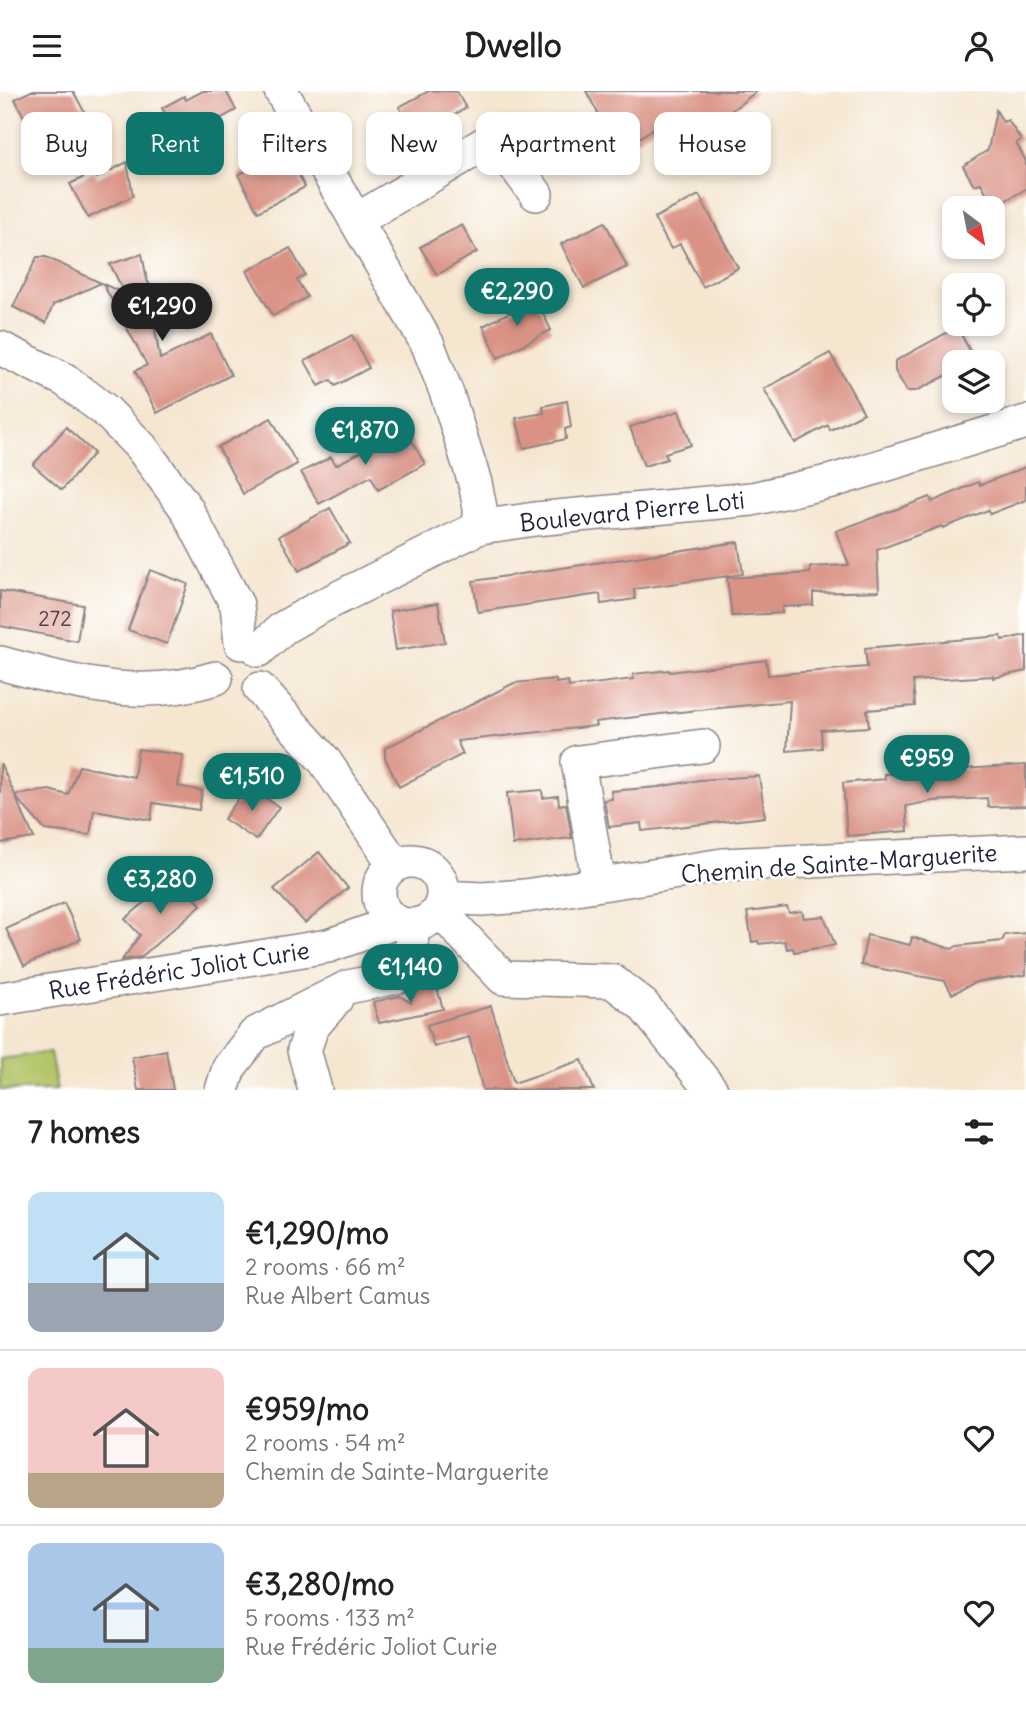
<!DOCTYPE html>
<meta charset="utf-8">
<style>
body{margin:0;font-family:Delius,sans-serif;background:#f2f2f2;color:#222;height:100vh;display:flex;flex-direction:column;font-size:26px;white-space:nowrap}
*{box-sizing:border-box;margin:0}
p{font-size:23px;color:#767676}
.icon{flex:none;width:38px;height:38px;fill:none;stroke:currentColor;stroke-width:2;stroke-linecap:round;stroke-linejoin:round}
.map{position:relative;height:999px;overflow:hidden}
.panel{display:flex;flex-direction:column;background:#fff;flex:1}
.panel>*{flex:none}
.hud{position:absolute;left:21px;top:21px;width:985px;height:63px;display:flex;gap:14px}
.needle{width:46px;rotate:148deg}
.tools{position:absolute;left:942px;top:105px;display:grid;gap:14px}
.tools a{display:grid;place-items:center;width:63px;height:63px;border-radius:14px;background:#fff;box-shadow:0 4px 10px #0003;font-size:35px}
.price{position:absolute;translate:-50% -60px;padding:0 16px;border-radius:24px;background:#0f766e;color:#fff;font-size:23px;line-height:46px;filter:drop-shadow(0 2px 4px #0008)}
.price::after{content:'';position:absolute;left:50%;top:42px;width:21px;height:16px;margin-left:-10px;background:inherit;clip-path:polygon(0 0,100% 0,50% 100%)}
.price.active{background:#222;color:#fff}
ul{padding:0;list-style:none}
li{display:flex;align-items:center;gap:21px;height:175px;padding:0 28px}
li+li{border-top:2px solid #e0e0e0}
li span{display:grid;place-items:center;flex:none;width:196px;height:140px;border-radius:14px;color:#555}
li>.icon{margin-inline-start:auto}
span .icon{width:84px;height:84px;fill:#fffc;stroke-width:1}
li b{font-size:30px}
h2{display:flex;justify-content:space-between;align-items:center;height:84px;padding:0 28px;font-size:30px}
.tag{padding:0 24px;border-radius:14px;background:#fff;box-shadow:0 4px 10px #0003;font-size:24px;line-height:63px}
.tag.active{background:#0f766e;color:#fff}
header{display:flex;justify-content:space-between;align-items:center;height:91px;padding:0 28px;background:#fff;font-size:32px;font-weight:800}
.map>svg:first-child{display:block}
.green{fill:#b3c569;stroke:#6a7452;stroke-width:2}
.building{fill:#da9284}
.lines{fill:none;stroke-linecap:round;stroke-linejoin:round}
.minor-casing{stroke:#8c8486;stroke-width:36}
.minor{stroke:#fff;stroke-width:33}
.labels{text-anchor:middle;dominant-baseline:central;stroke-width:6;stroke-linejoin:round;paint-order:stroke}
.number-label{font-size:21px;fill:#503e4d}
.street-label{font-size:24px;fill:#22223b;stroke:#fff}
</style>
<header><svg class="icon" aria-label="menu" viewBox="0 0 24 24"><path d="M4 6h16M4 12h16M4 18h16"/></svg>Dwello<svg class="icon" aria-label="person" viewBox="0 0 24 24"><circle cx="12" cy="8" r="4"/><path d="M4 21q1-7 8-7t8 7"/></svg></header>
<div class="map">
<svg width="1026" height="999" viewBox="0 0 1026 999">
<rect width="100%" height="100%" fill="#fff"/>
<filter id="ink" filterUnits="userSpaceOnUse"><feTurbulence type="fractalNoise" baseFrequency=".0143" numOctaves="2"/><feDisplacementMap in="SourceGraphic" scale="14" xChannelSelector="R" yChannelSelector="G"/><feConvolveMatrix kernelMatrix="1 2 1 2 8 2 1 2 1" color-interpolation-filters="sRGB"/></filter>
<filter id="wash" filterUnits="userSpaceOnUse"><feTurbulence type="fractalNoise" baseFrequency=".00686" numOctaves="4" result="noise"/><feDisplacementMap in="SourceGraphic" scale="28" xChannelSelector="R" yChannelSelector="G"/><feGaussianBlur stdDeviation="1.57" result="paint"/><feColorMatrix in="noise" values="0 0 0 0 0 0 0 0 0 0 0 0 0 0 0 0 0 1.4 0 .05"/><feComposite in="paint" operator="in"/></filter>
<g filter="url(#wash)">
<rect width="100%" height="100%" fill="#f5e6d0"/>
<!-- green -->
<path class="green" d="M50,961L57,999H0V968Z"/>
<g id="blocks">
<!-- building -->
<path class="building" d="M31,0H73L85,22L34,46L15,8Z
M203,0H226L236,19L200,39L204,45L183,56L162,17L184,5L186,9Z
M429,0H456L466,17L416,45L399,16Z
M586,0H757L704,41L720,62L699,77L661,32L619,61Z
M996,19L1003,31L1008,29L1021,49L1016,52L1026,70V98L994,116L981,92L974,94L963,75L988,59Z
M285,59L305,96L258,121L238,84Z
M127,71L133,105L88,127L70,93L94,81L97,87Z
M699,104L738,177L703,196L680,153L671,158L654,127Z
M605,131L627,176L584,197L561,153Z
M462,134L477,161L437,184L420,156Z
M290,157L305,184L297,189L307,206L273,225L247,180Z
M142,163L147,189L161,216L152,221L160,268L211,243L231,284L157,322L135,280L147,274L103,193L125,203L110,173Z
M37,166H46L101,192L53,214L46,232L13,216Z
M536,208L551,239L498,267L483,235Z
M957,236L976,271H954V281L916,300H907L895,280V270Z
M352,244L369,277L335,295L331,289L319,295L305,270Z
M830,262L864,322L830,339L828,334L795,352L764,298Z
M567,310L571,336L565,338L566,348L524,357L516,327L544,322L543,315Z
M679,320L691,354L665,362L667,368L644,375L630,336Z
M271,327L297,373L243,403L218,356Z
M66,336L94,362L62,399L33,374Z
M405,338L425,373L378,399L371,385L319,413L301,381L331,366L336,374Z
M1026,376V409L990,423L988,419L943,437L942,435L877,459L879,500L813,502V514L782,516V522L732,525L727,487L810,482V476L849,474L836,440L930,406L932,411L978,391L980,394Z
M330,417L350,452L299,480L279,445Z
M738,451L743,483L634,498L635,508L601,513L600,503L478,521L473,490Z
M150,479L188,493L167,553L128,539Z
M0,500L83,514L77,550L0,535Z
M438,512L445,551L396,559L390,520Z
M1026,544V580L993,587V585L913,590L915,615L867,619L869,636L821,639L822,657L787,660L790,610L660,623L595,631L596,635L457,650L463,663L399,696L385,667V657L514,592L556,588V592L568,590L569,596L634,588L633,583L669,579L670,581L766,569L768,584L867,576L865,557L1001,545L1002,549Z
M138,658L183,664L178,695L202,700L199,719L153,712L151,729L94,719L90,744L45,739L15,705L34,747L0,752V672L15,704L49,699L68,704L79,675L134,686Z
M1026,674V715L988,716L987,707L933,710L906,715L908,740L847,745L843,692L885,688L884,683Z
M759,685L765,726L642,740L641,732L609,736L604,709L612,708L611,700L658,696L699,689Z
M248,695L279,716L256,749L224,728Z
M542,699L543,707L558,705L559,714L566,713L572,747L513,754L507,702Z
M319,761L348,797L305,832L274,798Z
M176,785L175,796L180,789L201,814L141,866L122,869L140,844L125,828Z
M64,812L81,848L24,875L6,838Z
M787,816L789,822L802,820L804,827L824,825L835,854L794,861L793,857L787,858L785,850L759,853L758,850L752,851L747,821Z
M1026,842V884L976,891L952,903L945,890L861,874L867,844L910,854L912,846L952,858L957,855L1002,850L1005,844Z
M432,880L443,918L379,932L373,911L400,905L411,912L415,901L428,891Z
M491,915L514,992L582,969L594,999H483L469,946L434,956L427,934Z
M166,959L173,999H138L132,966Z"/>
</g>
</g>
<g filter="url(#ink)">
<use href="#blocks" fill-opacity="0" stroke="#8c8486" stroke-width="2"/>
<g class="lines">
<!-- minor casing -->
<g class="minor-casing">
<path id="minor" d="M281,0L428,254L447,303L475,392L480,417V436
M357,129L494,47L536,103
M0,257L65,289L106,320L141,356L186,417L237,514L241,552
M259,559L283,537L316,518L480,436L535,428L752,408L832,390L1026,331
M0,572C76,592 138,611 216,587
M260,598L324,669L394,773
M379 802a32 32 0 1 1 64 0a32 32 0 1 1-64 0Z
M599,793L578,671L703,655
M443,806L482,808L525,805L723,774L1026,760
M439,819L503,887L612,890L643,914L711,999
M0,908L328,855L396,831
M222,999L229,977L255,943L348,896L410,883L413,879L411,834
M315,999L304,959L312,936L336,908"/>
</g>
<!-- minor -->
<use href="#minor" class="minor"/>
</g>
</g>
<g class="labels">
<!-- number labels -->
<g class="number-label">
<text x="55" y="527">272</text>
</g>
<!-- street labels -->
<g class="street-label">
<text transform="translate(632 420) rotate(-6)">Boulevard Pierre Loti</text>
<text transform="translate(839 772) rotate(-4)">Chemin de Sainte-Marguerite</text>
<text transform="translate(179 879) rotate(-9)">Rue Frédéric Joliot Curie</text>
</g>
</g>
</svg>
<div class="tools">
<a><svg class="needle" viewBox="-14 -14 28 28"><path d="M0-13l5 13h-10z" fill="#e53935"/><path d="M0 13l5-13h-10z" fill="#767676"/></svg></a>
<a><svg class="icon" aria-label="locate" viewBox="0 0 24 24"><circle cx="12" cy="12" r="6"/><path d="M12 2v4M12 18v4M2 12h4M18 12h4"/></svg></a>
<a><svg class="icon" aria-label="layers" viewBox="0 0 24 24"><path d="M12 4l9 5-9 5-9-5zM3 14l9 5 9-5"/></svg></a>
</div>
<b class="price" style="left:517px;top:237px">€2,290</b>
<b class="price active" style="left:162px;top:252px">€1,290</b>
<b class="price" style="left:365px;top:376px">€1,870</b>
<b class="price" style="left:927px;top:704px">€959</b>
<b class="price" style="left:252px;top:722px">€1,510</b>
<b class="price" style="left:160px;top:825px">€3,280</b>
<b class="price" style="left:410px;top:913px">€1,140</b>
<div class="hud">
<a class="tag">Buy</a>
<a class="tag active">Rent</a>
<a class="tag">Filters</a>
<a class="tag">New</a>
<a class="tag">Apartment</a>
<a class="tag">House</a>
</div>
</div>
<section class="panel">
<h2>7 homes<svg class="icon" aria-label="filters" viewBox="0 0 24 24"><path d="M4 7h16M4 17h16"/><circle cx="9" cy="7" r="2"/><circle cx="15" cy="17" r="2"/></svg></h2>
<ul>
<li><span style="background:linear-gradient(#bfe0f5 65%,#9aa5b1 0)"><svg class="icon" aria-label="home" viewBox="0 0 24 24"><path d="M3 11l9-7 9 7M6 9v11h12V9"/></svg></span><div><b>€1,290/mo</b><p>2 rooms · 66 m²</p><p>Rue Albert Camus</p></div><svg class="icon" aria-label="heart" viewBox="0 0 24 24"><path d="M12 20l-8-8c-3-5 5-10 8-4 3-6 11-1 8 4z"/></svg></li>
<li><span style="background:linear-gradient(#f6c9c9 75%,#b9a48a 0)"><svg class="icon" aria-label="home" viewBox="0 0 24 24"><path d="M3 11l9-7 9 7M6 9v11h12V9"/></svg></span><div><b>€959/mo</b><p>2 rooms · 54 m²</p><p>Chemin de Sainte-Marguerite</p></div><svg class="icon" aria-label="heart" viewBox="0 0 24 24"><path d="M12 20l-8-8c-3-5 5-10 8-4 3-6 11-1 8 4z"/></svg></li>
<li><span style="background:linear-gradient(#a9c7e8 75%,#7fa58c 0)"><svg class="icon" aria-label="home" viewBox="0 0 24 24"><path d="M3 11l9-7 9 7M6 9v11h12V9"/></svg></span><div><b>€3,280/mo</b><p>5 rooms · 133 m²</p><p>Rue Frédéric Joliot Curie</p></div><svg class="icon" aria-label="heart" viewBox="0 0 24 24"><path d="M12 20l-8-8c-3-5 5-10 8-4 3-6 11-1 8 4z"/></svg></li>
</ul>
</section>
